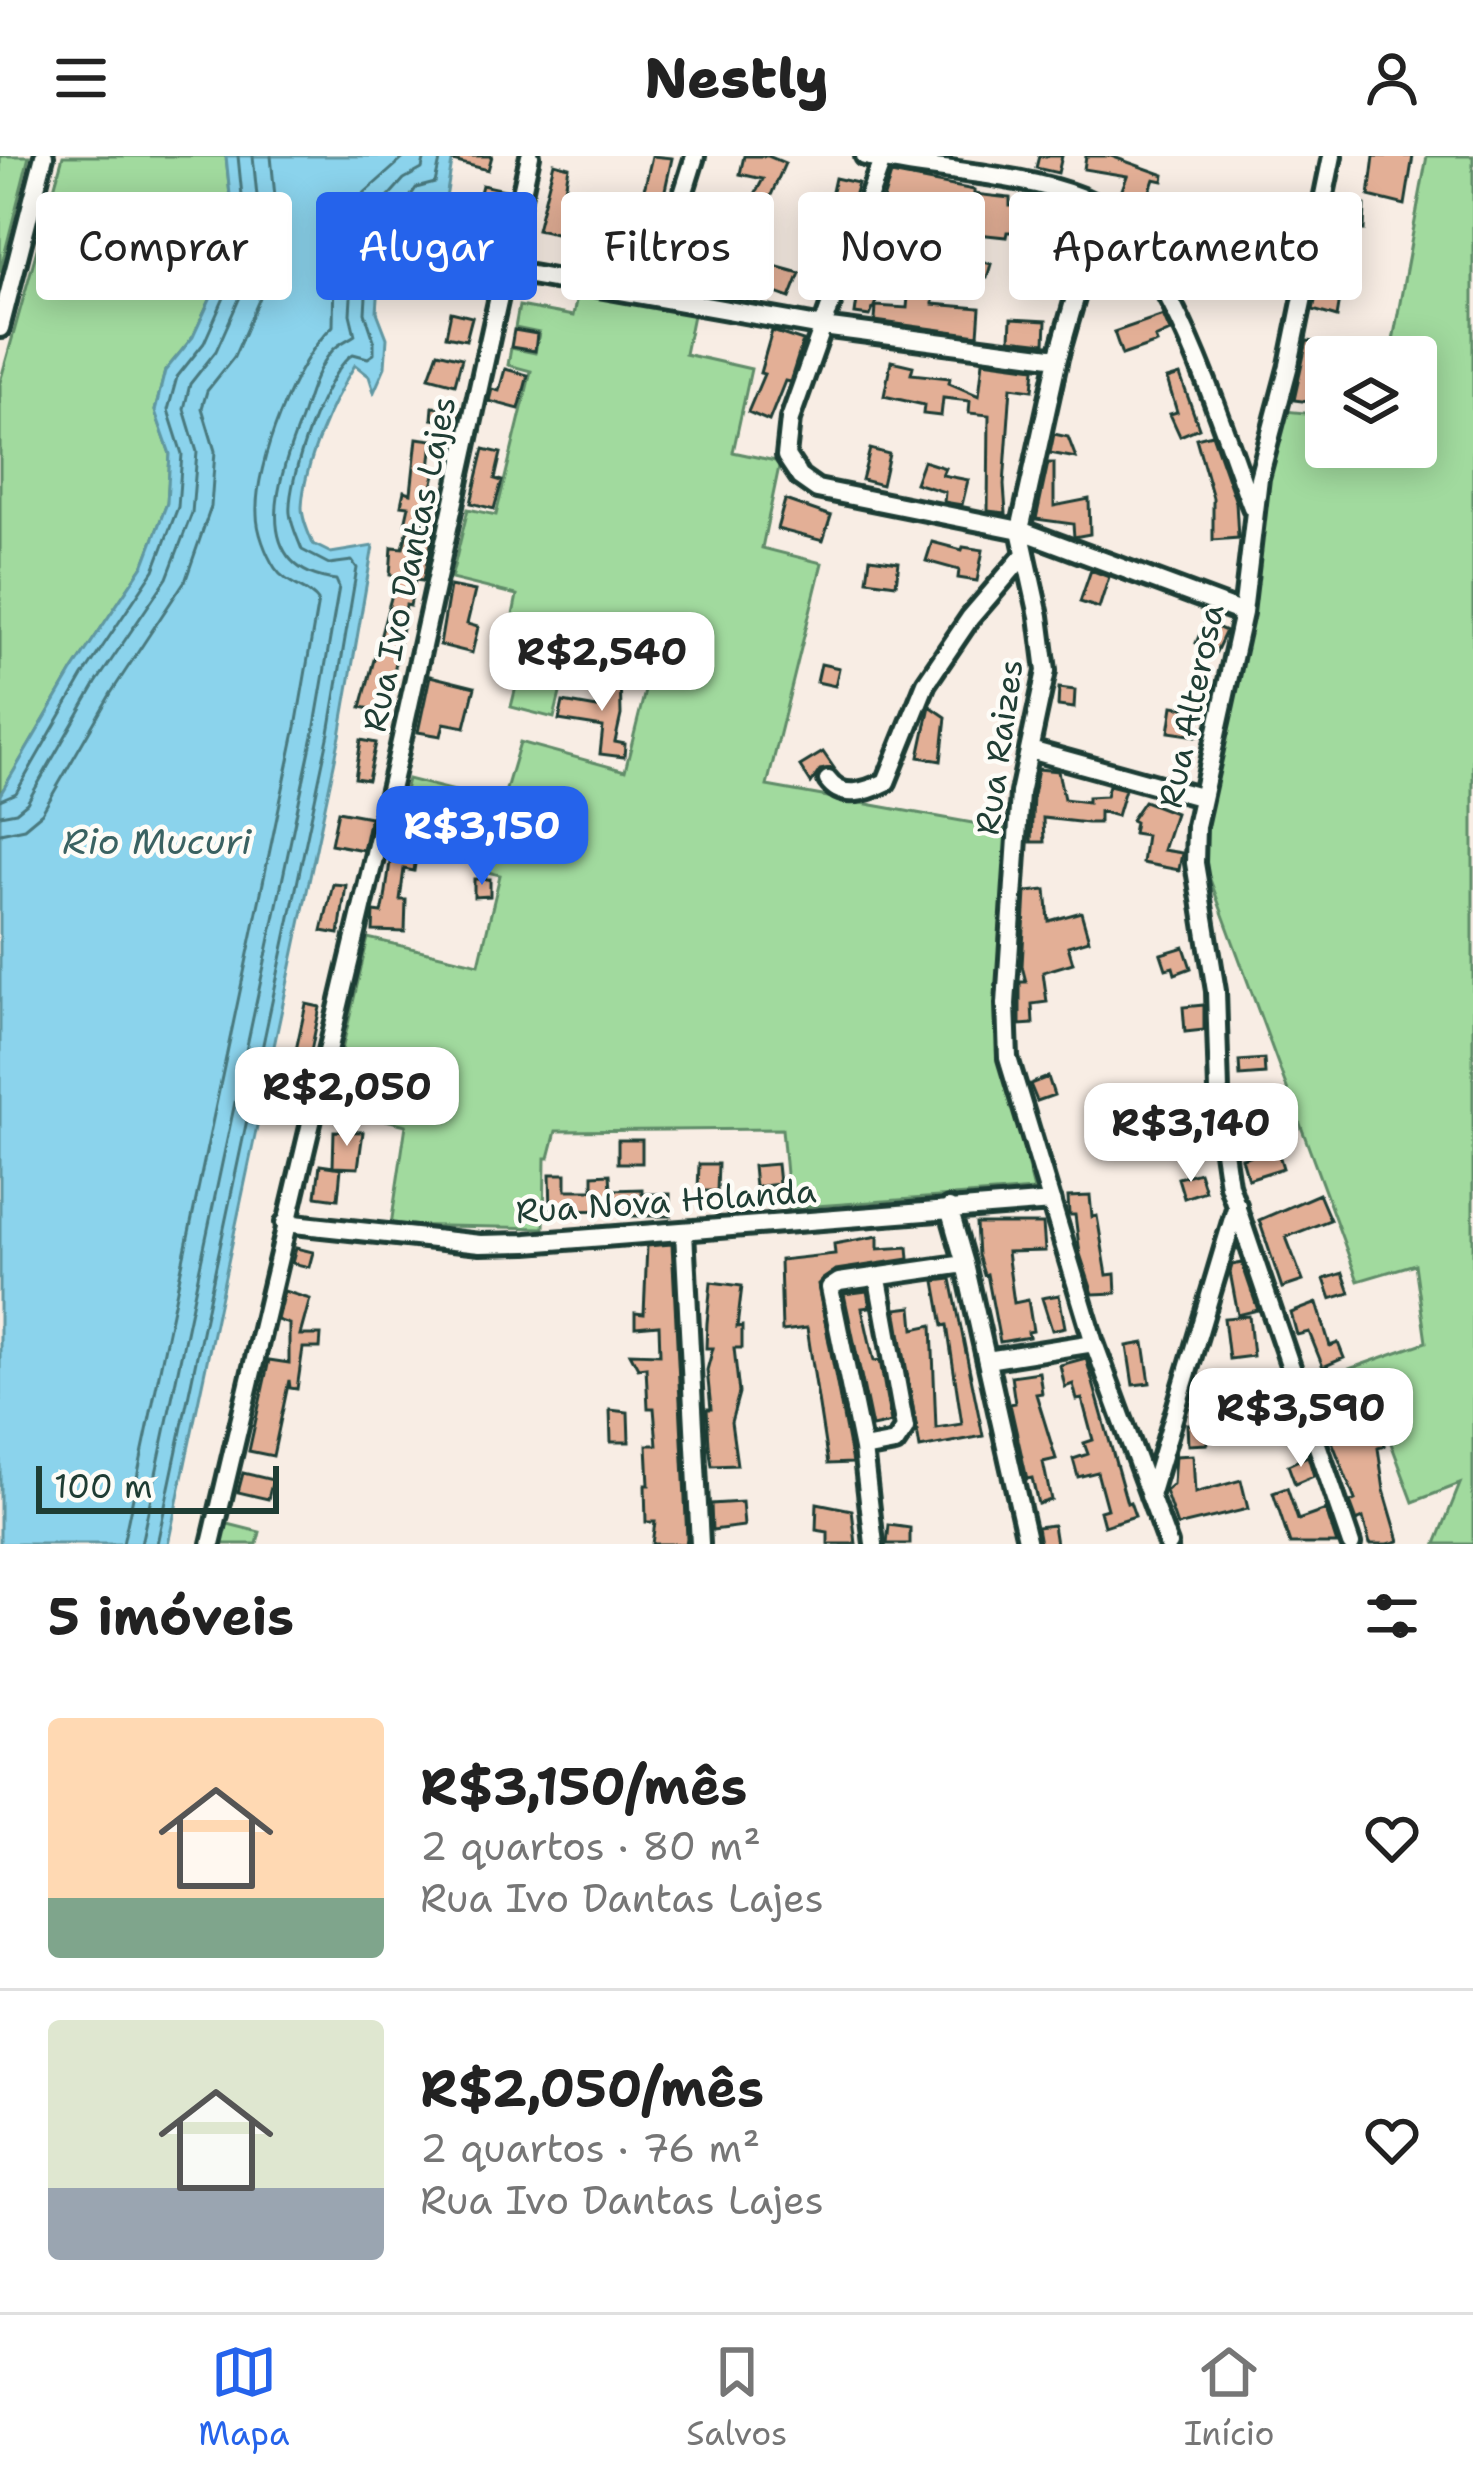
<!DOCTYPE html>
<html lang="pt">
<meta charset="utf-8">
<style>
body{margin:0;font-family:"Shantell Sans",sans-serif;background:#f6f6f6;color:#222;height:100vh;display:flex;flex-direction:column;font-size:45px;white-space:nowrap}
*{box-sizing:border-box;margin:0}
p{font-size:39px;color:#767676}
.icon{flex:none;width:66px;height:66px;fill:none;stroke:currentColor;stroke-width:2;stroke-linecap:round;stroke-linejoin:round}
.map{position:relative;height:1388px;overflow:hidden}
.side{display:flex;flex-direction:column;background:#fff;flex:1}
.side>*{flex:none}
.guide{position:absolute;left:36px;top:36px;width:1401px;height:108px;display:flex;gap:24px}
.buttons{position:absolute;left:1305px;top:180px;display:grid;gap:24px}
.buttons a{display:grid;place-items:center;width:132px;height:132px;border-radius:12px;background:#fff;box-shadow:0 6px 30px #0003;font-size:60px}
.scale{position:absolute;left:36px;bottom:30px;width:243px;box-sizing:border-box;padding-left:12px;border:6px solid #1f3d34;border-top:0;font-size:33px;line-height:42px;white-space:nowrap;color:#1f3d34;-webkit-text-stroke:9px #fdfcf7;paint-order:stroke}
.price{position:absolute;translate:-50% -102px;padding:0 27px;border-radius:24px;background:#fff;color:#222;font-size:39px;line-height:78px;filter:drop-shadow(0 3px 6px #0008)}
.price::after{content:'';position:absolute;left:50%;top:72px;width:36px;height:27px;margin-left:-18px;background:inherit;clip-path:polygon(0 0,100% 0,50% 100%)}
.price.on{background:#2563eb;color:#fff}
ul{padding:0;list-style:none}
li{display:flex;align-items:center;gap:36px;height:300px;padding:0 48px}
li+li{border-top:3px solid #e0e0e0}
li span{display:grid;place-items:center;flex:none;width:336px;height:240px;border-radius:12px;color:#555}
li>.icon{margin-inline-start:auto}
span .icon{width:144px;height:144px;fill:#fffc;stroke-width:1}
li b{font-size:51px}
h2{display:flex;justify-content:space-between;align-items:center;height:144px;padding:0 48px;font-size:51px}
.tag{padding:0 42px;border-radius:12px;background:#fff;box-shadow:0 6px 30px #0003;font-size:42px;line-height:108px}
.tag.on{background:#2563eb;color:#fff}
header{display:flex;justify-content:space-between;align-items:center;height:156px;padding:0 48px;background:#fff;font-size:54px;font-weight:800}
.dock{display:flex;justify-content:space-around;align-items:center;height:168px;border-top:3px solid #e0e0e0;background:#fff;font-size:33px;color:#767676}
.dock a{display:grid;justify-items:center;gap:6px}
.dock .on{color:#2563eb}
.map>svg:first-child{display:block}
.green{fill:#a1da9e;stroke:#608c69;stroke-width:3}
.water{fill:#8bd3ec;stroke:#6097a2;stroke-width:3}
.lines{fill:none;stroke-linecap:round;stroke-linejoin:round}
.shore{stroke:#4a797e;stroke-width:3}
.building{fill:#e3af96;stroke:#1f3d34;stroke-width:3}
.minor-casing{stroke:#1f3d34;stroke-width:26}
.minor{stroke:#fdfcf7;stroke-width:16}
.labels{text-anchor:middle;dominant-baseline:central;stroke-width:9;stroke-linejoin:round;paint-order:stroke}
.street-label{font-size:33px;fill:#1f3d34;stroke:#fdfcf7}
.water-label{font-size:36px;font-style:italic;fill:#3a6262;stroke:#fdfcf7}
</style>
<header><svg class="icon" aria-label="menu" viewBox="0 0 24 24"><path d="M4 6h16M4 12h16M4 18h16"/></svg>Nestly<svg class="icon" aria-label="person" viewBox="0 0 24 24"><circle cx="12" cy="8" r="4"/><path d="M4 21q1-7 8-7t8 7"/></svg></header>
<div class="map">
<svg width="1473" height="1388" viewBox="0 0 1473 1388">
<rect width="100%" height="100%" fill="#f8ede4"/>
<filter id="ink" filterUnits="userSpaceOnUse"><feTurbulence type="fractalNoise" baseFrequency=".00833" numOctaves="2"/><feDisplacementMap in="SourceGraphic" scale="24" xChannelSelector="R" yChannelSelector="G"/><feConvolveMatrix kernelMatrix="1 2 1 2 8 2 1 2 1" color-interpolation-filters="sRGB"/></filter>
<g filter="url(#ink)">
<!-- green -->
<path class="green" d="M0,0H29L0,116Z
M63,0H226L231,49L219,124L193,181L165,215L155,255L170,298L167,347L144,408L73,514L0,639V226Z
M1427,0H1473V1388H1436L1460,1328L1413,1346L1370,1231L1322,1244L1315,1225L1426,1186L1415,1108L1358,1125L1201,699L1257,420L1266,335L1285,255L1326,259V291H1416V201H1390Z
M578,135L693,159L685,198L751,213L733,296L780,306L762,392L822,407L767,630L1006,673L1000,899L1034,1034L789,1052L782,973L556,975L549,1002H545L544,1072L391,1069L406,969L329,950L368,782L479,808L500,719L484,715L485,707L392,683L408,623L502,647L520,586L625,615L653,503L572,487L554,562L511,551L529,479L510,474L517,439L451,423L468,353L496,359L531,215L508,209L511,192L535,197L539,177L515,172L519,150L573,160Z
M224,1367L260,1376L257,1388H220Z"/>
<!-- water -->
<path class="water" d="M226,0H453L446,42L424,41L413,59L394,71L379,128L377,156L387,182L385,211L374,236L369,220L355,209C332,245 304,308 302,351C302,363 308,376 313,388L331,397L373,390L340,580L168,1388H0V639L73,514L144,408L167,347L170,298L155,255L165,215L193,181L219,124L231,49Z"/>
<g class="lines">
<!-- shore -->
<path class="shore" d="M0,644L16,637L83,520L154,414L178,351L182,298L168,254L177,221L204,187L230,128L243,50L238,0
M0,659L16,656L27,647L96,527L167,422L192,357L197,296L184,253L190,228L216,195L244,132L258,50L253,0
M0,677L24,672L42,657L111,537L186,423L211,351L215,295L202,252L207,235L234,201L262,137L276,51L271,0
M123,1388L296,571L318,445C308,431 286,429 275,412C266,398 257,375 257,358C254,310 296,202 333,170L334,119L352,55L362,39L406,0
M141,1388L314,575L339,431L336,424C245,413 280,317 301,263C309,239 315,215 332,195C339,187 348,184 355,179L350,158L352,125L369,62L404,23L422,13L425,0
M157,1388L329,577L357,412L352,405L329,408L302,394C298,383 291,369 290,357C287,324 325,216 353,198L368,202L374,198V184L365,157L367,124L384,66L404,50L416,32L435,27L441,0"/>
</g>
<!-- building -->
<path class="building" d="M453,0H492L488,14L453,5Z
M652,0L672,2L665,34L638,87L643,89L636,105L631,103L626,118L611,112L617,97L614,95L645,30Z
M744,0H768L785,7L759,67L744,59L763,23L740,18Z
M1039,0H1062L1058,17L1036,12Z
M1086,0H1111L1164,19L1163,25L1154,23L1144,52L1119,42L1127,20L1084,13Z
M1374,0H1413L1405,49L1369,40Z
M554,7L569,11L562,49L588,53L586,67L567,64L565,79L537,73Z
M891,18L974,34V38L1010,42V50H1062V64H1056V76H1007L1006,81L977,78L978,68L916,57L913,71L888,68L886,81L872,80Z
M835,22L858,27L849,58L828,54Z
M482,29L509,35L506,51L499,49L487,128L458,122L471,76L462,75L469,46L477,48Z
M1347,47L1365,49L1364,74L1343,72Z
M692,57L710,65L704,78L686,71Z
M913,85L933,91L931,116L906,108Z
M708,88L735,101L739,92L758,101L756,105L800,117L790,142L745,126L739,138L696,115Z
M1103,96L1130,111L1127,136L1116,127L1114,134L1099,132Z
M678,99L695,105L687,127L671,121Z
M968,101L991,108L987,122L963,115Z
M859,107L875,113L872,119L885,124L870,160L855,158L859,129L852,126Z
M1318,132L1341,137L1337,161L1313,154Z
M908,141L933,143V148L980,152L978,179L875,165L876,150L907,152Z
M451,156L472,161L466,184L446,180Z
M1163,159L1170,175L1155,182L1157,187L1122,199L1114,176Z
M1011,163L1046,165L1045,187L1010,183Z
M514,174L537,178L535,195L511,191Z
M772,175L803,185L790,226L785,225L769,265L748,256L764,218L760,217Z
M1307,185L1331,188L1326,201V248L1294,244Z
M438,196L462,202L455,228L429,221Z
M891,205L913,210L911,218L950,222L949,227L979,240L983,205L1035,212L1033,234L1011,231L1004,329L1006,357L988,355L989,259L969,257L970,245L943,242L941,260L923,258L924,249L884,240Z
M505,213L528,219L519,253L489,245L492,233L499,235Z
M1180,219L1199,272L1180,280L1170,258L1177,256L1167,223Z
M433,251L461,255L458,267L432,263Z
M1054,278L1068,281L1076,302L1050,297Z
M1212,278L1236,346L1238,382L1213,384V342L1196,282Z
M417,282L433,284L430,313L436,314L421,376L433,378L423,425L415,424L410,450L406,449L387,556L361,551L397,420L390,419L392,391L403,392L409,368H405L409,350L401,349L404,335L411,337Z
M484,293L501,297L495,323L502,325L494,353L471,347Z
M870,293L889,298L882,329L862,324Z
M923,305L945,312L942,319L968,324L962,349L944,346L945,336L915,327Z
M1048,307H1054V350L1089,343L1090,378L1074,381L1073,368L1036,363Z
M785,344L831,360L823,385L777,373Z
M932,386L962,394L963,391L983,394L977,425L958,422L959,414L926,405Z
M870,402L899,406L896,428L867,424Z
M1091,414L1109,421L1099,452L1080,446Z
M450,430L475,435L467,468L478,471L472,497L440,489Z
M1205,466L1226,475L1216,496L1196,487Z
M821,508L839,512L835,530L817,526Z
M605,514L620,515L621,559L615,586L625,588L624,601L600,598L603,571L559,564L563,546L597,552Z
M430,520L475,531L465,571L444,567L441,580L418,576Z
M1059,532L1075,534L1074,552L1058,550Z
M930,550L946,561L941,605L919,601Z
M1173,550L1200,554L1197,580L1169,576Z
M361,584L376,587L368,624L355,622Z
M823,596L834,612L820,614L811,627L800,610Z
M1038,613L1058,615L1064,643L1088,646V641L1106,640L1109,629L1125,633L1117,660L1099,655V667H1087L1043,662L1044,686H1031L1033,639Z
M1144,645L1175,657L1163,694L1182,697L1179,714L1142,707L1146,679L1133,677L1135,666L1131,664Z
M338,655L370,661L363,694L331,688Z
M392,691L417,694L414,715L404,713L400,744H406L405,776L373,775L374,756L382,757L385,743Z
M474,723H490V740L474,741Z
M333,728L346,729L339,778L322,775Z
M1046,734L1049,765L1081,756L1089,784L1068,790L1073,807L1043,816L1047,846L1032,848L1033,868L1020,869V826H1026L1022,810L1026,736Z
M1184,791L1191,812L1175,818L1173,811L1166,813L1161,798Z
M306,848L320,851L300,949L285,945Z
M1204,849V874L1185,876L1183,851Z
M1264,903L1265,918L1240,920L1239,905Z
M1048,921L1054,939L1037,945L1030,928Z
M334,975L363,976L358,1012L333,1011Z
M618,984H642V1007H618Z
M1277,992L1283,1012L1248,1023L1242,1002Z
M699,1008H718L717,1035H698Z
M777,1008L779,1028L755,1031L753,1010Z
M320,1009L341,1012L338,1043L316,1040Z
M1199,1016L1205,1035L1184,1042L1178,1022Z
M550,1018H566V1034H593V1019L610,1018L611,1034L642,1033V1038H670V1060H625V1054L551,1055Z
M1319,1038L1330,1064L1286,1081L1303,1125L1282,1132L1259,1064Z
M1090,1040L1092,1061L1097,1060L1107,1119L1115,1118L1116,1137L1093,1138L1080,1098L1075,1059H1069L1068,1041Z
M976,1068H1043L1045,1095L1007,1096L1014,1147L1028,1144L1033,1175L1028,1176L1029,1181L1000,1186L987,1118L984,1119L978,1099Z
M878,1080V1093L908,1091L909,1103L836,1114L818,1128L852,1307L828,1308L807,1172L782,1175L780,1104L835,1098L834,1088Z
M672,1088L687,1382L686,1388H652L655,1366H646L645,1329H649L647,1289H657L654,1252H648L646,1211L638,1212L630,1197L660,1198L659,1169L635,1171V1157L644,1158L647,1090Z
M296,1092L313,1096L309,1111L292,1107Z
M1242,1107L1258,1154L1238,1159L1230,1116L1232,1109Z
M1343,1117L1350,1137L1331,1143L1324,1123Z
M951,1123L983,1280L920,1292L896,1153L912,1151L914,1173L932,1169L936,1272L962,1268L947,1169L943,1170L935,1125Z
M711,1126L742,1130L737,1171L742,1170V1192H734L739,1237L731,1266L737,1309L712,1310L709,1289L707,1253H711L707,1214L713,1192H706L707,1167Z
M284,1135L310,1143L300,1179H321L320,1192H303L297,1233L290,1232L289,1224L273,1300L249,1295L269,1204L289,1207V1168L277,1164Z
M867,1135L870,1151L862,1152L874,1205L880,1204L891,1267L872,1271L844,1138Z
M1059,1139L1065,1171L1052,1174L1042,1142Z
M1317,1147L1330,1190L1338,1187L1344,1202L1323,1211L1309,1176L1297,1179L1291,1157Z
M1249,1160L1253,1200L1229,1203L1224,1162Z
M1144,1187L1150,1227L1133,1229L1127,1190Z
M1086,1202L1127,1347L1130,1346L1135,1360L1104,1370L1100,1355L1107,1353L1097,1316L1078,1321L1073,1303L1088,1298L1084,1287L1093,1284L1082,1243L1077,1244L1073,1228L1065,1231L1060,1209Z
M1039,1216L1042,1237L1036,1238L1056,1303L1043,1306L1051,1344L1038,1348L1032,1322L1027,1323L1010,1248L1015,1247L1011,1220Z
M1285,1233L1289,1246L1265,1255L1260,1242Z
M1365,1239L1384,1290L1378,1292L1384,1334L1399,1385L1388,1388H1370L1363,1362L1357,1365L1350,1346L1355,1344L1326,1270L1331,1269L1325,1252Z
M610,1254L628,1256L629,1286H611Z
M1187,1268H1206L1207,1288L1188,1289Z
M1193,1299L1195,1337L1241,1324L1248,1353L1177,1370L1165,1335L1173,1328L1175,1300Z
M1308,1300L1314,1320L1295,1328L1288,1309Z
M243,1317L273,1324L268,1343L238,1336Z
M1287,1332L1298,1364L1326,1354L1337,1388H1290L1273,1337Z
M742,1346L744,1370L712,1374L711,1348Z
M817,1347L852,1354L856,1388H828V1376L816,1374Z
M889,1369L910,1372V1388H887Z
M1053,1369L1056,1388H1040L1037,1371Z"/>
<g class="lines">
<!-- minor casing -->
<g class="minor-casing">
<path id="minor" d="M865,0C934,16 1017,16 1082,42C1166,76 1220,269 1252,351
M1332,0L1289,209L1259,322L1243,457L1196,670L1195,707L1216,835L1220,968L1229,1029L1351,1388
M882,4L790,263L786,300L800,321L817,333L1020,374L1243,457
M1101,51L1058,202L1020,374L1039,460L1046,515L1020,637L1006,848L1008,902L1094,1187L1168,1388
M503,114L823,171L1058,202
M652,138L695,0
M0,172L44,0
M1030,594L1200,641
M828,624C842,644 866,636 886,626L926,527L970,462L1025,398
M949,1052L965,1108L1028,1388
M285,1067L480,1088L527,1087L1052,1046
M684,1076L700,1388
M987,1204L1094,1187
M863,1293L895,1287L905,1272L878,1123
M1150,1340L1237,1049
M211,1388L395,613L530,0
M874,1388L863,1293L830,1132L839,1126L965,1108"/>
</g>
<!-- minor -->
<use href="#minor" class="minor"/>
</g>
</g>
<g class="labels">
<!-- street labels -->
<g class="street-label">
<text transform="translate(409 408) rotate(-78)">Rua Ivo Dantas Lajes</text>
<text transform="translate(1191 550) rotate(-78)">Rua Alterosa</text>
<text transform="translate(999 591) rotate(-82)">Rua Raizes</text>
<text transform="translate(666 1045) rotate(-4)">Rua Nova Holanda</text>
</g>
<!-- water labels -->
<g class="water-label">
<text x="157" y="685">Rio Mucuri</text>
</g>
</g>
</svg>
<div class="buttons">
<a><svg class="icon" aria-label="layers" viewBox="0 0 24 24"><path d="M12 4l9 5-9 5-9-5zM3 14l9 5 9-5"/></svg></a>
</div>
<div class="scale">100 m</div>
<b class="price" style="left:602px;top:558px">R$2,540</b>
<b class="price on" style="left:482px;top:732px">R$3,150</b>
<b class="price" style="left:347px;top:993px">R$2,050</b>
<b class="price" style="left:1191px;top:1029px">R$3,140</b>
<b class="price" style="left:1301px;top:1314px">R$3,590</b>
<div class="guide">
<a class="tag">Comprar</a>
<a class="tag on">Alugar</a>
<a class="tag">Filtros</a>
<a class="tag">Novo</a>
<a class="tag">Apartamento</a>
</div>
</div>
<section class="side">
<h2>5 imóveis<svg class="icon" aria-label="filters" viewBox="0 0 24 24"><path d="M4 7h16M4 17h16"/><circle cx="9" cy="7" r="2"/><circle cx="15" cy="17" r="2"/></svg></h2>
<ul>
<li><span style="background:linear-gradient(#ffd9b3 75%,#7fa58c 0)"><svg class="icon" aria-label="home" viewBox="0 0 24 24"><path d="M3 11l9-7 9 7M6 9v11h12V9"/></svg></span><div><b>R$3,150/mês</b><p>2 quartos · 80 m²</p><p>Rua Ivo Dantas Lajes</p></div><svg class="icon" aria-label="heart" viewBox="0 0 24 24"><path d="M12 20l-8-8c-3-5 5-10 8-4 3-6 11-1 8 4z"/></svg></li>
<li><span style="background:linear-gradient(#dfe7d0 70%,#9aa5b1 0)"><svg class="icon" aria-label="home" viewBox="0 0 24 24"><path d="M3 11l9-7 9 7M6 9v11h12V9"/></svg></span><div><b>R$2,050/mês</b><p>2 quartos · 76 m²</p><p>Rua Ivo Dantas Lajes</p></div><svg class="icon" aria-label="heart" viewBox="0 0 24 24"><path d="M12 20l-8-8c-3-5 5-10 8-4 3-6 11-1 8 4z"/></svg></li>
</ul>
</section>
<nav class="dock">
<a class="on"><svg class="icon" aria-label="map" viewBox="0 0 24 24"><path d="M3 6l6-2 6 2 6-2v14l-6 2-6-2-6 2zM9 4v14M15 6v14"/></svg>Mapa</a>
<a><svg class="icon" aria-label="saved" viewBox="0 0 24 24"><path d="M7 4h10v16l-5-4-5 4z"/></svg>Salvos</a>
<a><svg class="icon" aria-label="home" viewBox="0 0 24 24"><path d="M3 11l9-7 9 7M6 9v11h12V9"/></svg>Início</a>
</nav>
